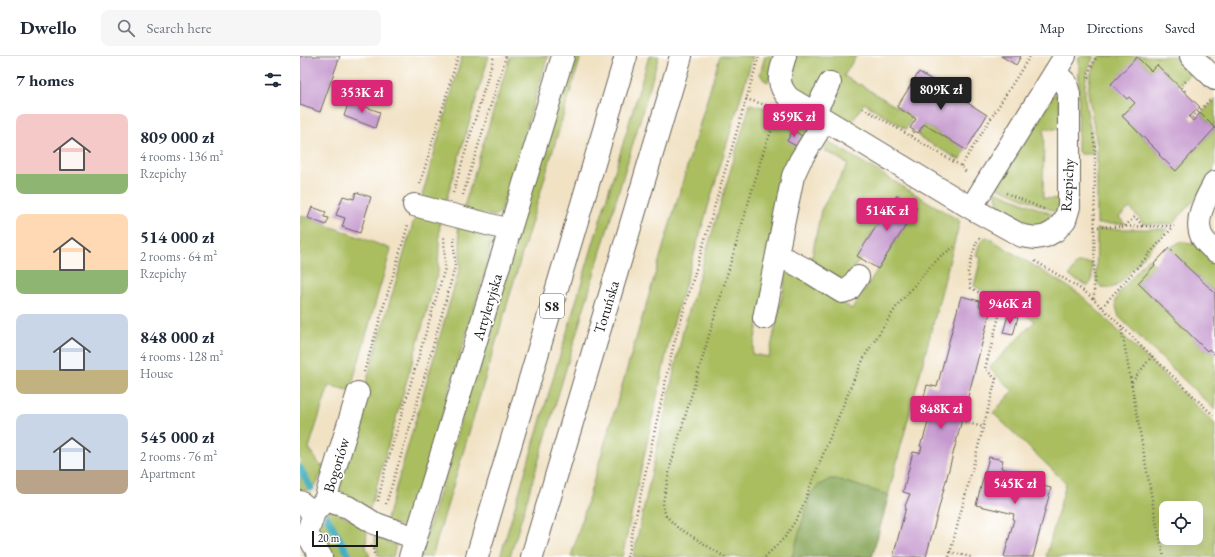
<!DOCTYPE html>
<meta charset="utf-8">
<style>
body{margin:0;font-family:"EB Garamond",serif;background:#f6f6f7;color:#1f2937;height:100vh;display:flex;flex-direction:column;font-size:15px;white-space:nowrap}
*{box-sizing:border-box;margin:0}
p{font-size:13px;color:#747a83}
.icon{flex:none;width:22px;height:22px;fill:none;stroke:currentColor;stroke-width:2;stroke-linecap:round;stroke-linejoin:round}
.map{position:relative;flex:1;overflow:hidden}
.details{display:flex;flex-direction:column;background:#fff;width:300px}
.details>*{flex:none}
.fabs{position:absolute;left:859px;top:445px;display:grid;gap:8px}
.fabs a{display:grid;place-items:center;width:44px;height:44px;border-radius:8px;background:#fff;box-shadow:0 4px 16px #0002;font-size:20px}
.scale{position:absolute;left:12px;bottom:10px;width:66px;box-sizing:border-box;padding-left:4px;border:2px solid #1c1c1c;border-top:0;font-size:11px;line-height:14px;white-space:nowrap;color:#1c1c1c;-webkit-text-stroke:3px #fff;paint-order:stroke}
.price{position:absolute;translate:-50% -34px;padding:0 9px;border-radius:4px;background:#db2777;color:#fff;font-size:13px;line-height:26px;filter:drop-shadow(0 1px 2px #0008)}
.price::after{content:'';position:absolute;left:50%;top:24px;width:12px;height:9px;margin-left:-6px;background:inherit;clip-path:polygon(0 0,100% 0,50% 100%)}
.price.on{background:#222;color:#fff}
ul{padding:0;list-style:none}
li{display:flex;align-items:center;gap:12px;height:100px;padding:0 16px}
li span{display:grid;place-items:center;flex:none;width:112px;height:80px;border-radius:8px;color:#555}
li>.icon{margin-inline-start:auto}
span .icon{width:48px;height:48px;fill:#fffc;stroke-width:1}
li b{font-size:17px}
h2{display:flex;justify-content:space-between;align-items:center;height:48px;padding:0 16px;font-size:17px}
header{display:flex;align-items:center;gap:24px;box-sizing:border-box;height:56px;padding:0 20px;background:#fff;border-bottom:1px solid #e0e1e3}
header strong{font-size:19px}
nav{display:flex;gap:22px;margin-inline-start:auto;font-size:14px}
.search{width:280px;height:36px;background:#f6f6f7;display:flex;align-items:center;gap:10px;box-sizing:border-box;padding:0 14px;border-radius:8px;color:#747a83;font-size:15px}
main{display:flex;flex:1;min-height:0}
.map>svg:first-child{display:block}
.green{fill:#aabe61;stroke:#636d3e;fill-rule:evenodd}
.forest{fill:#87a557;stroke:#52603a}
.lines{fill:none;stroke-linecap:round;stroke-linejoin:round}
.stream{stroke:#3eacbd;stroke-width:7}
.building{fill:#c599ce}
.minor-casing{stroke:#676157;stroke-width:24}
.highway-casing{stroke:#676157;stroke-width:24}
.path{stroke:#676157;stroke-width:2.5;stroke-dasharray:1 3;stroke-linecap:butt}
.minor{stroke:#fff;stroke-width:22}
.highway{stroke:#fff;stroke-width:22}
.labels{text-anchor:middle;dominant-baseline:central;stroke-width:3.5;stroke-linejoin:round;paint-order:stroke}
.shield{fill:#fff;stroke:#606060;stroke-width:1}
.shield-label{font-size:14px;font-weight:bold;fill:#1c1c1c}
.street-label{font-size:15px;fill:#1c1c1c;stroke:#fff}
</style>
<header>
<strong>Dwello</strong>
<div class="search"><svg class="icon" aria-label="search" viewBox="0 0 24 24"><circle cx="10" cy="10" r="6"/><path d="M15 15l6 6"/></svg>Search here</div>
<nav><a>Map</a><a>Directions</a><a>Saved</a></nav>
</header>
<main>
<section class="details">
<h2>7 homes<svg class="icon" aria-label="filters" viewBox="0 0 24 24"><path d="M4 7h16M4 17h16"/><circle cx="9" cy="7" r="2"/><circle cx="15" cy="17" r="2"/></svg></h2>
<ul>
<li><span style="background:linear-gradient(#f6c9c9 75%,#8fb573 0)"><svg class="icon" aria-label="home" viewBox="0 0 24 24"><path d="M3 11l9-7 9 7M6 9v11h12V9"/></svg></span><div><b>809 000 zł</b><p>4 rooms · 136 m²</p><p>Rzepichy</p></div></li>
<li><span style="background:linear-gradient(#ffd9b3 70%,#8fb573 0)"><svg class="icon" aria-label="home" viewBox="0 0 24 24"><path d="M3 11l9-7 9 7M6 9v11h12V9"/></svg></span><div><b>514 000 zł</b><p>2 rooms · 64 m²</p><p>Rzepichy</p></div></li>
<li><span style="background:linear-gradient(#c9d6e8 70%,#c2b280 0)"><svg class="icon" aria-label="home" viewBox="0 0 24 24"><path d="M3 11l9-7 9 7M6 9v11h12V9"/></svg></span><div><b>848 000 zł</b><p>4 rooms · 128 m²</p><p>House</p></div></li>
<li><span style="background:linear-gradient(#c9d6e8 70%,#b9a48a 0)"><svg class="icon" aria-label="home" viewBox="0 0 24 24"><path d="M3 11l9-7 9 7M6 9v11h12V9"/></svg></span><div><b>545 000 zł</b><p>2 rooms · 76 m²</p><p>Apartment</p></div></li>
</ul>
</section>
<div class="map">
<svg width="915" height="501" viewBox="0 0 915 501">
<rect width="100%" height="100%" fill="#fff"/>
<filter id="ink" filterUnits="userSpaceOnUse"><feTurbulence type="fractalNoise" baseFrequency=".025" numOctaves="2"/><feDisplacementMap in="SourceGraphic" scale="8" xChannelSelector="R" yChannelSelector="G"/><feConvolveMatrix kernelMatrix="1 2 1 2 8 2 1 2 1" color-interpolation-filters="sRGB"/></filter>
<filter id="wash" filterUnits="userSpaceOnUse"><feTurbulence type="fractalNoise" baseFrequency=".012" numOctaves="4" result="noise"/><feDisplacementMap in="SourceGraphic" scale="16" xChannelSelector="R" yChannelSelector="G"/><feGaussianBlur stdDeviation="0.9" result="paint"/><feColorMatrix in="noise" values="0 0 0 0 0 0 0 0 0 0 0 0 0 0 0 0 0 1.4 0 .05"/><feComposite in="paint" operator="in"/></filter>
<g filter="url(#wash)">
<rect width="100%" height="100%" fill="#f1e2c4"/>
<!-- green -->
<path class="green" d="M162,0H189L145,148L122,140Z
M210,0H248L201,155L195,160L163,154Z
M269,0H281L132,501H120Z
M349,0H359L210,501H200Z
M420,0H453L372,272L322,501H271Z
M465,0H475L468,26L464,24L460,18Z
M494,0H556L544,20L559,29L560,28L564,31L613,61L606,73L564,47L550,69C530,57 497,43 492,19C491,13 493,6 494,0Z
M779,0H794C774,37 793,62 793,98H781L778,96Z
M799,0H881L891,15L889,19L878,30L857,9L851,15L837,1L827,43L829,41L835,47L822,60L876,115L915,72V111L899,138L873,168H844L830,152L819,161L825,168H797V89L788,36L790,20Z
M754,38L759,40L760,73H744L743,142L759,143V149L756,156L697,131L698,127Z
M915,43V72L901,58Z
M450,48L477,55L508,74L491,101L452,298L469,301L488,211L552,253L617,152L597,139L557,200L561,202L541,231L510,210L521,154L548,108L524,94L529,86L660,165L572,501H333L383,275Z
M624,68L666,94L660,103H658L619,81L618,77Z
M696,135L754,159C748,164 742,169 734,170C715,172 695,154 696,135Z
M116,157L140,164L138,216L69,456L33,439Z
M0,159L91,193L50,335L29,329L9,392L20,409L27,411L24,420L20,419L17,428L5,435L0,433Z
M156,167L181,175L191,184L188,205L112,460L108,467L101,470L86,466L160,211V183Z
M797,173H868L819,228C814,232 808,233 802,232L796,225Z
M687,181L780,238L915,368V501H746L766,427L693,357L713,335L689,312L735,265L674,230L681,202L676,200C678,193 679,183 687,181ZM866,452H896V482H866Z
M880,186C897,185 903,194 915,205V237L884,208L885,207L869,192Z
M848,202L855,209L838,227L906,295L909,293L915,299V354L819,261L815,247L818,238Z
M777,207H792V225L788,230L769,220Z
M30,453L67,471L66,491L70,501H31L16,474Z
M74,481L96,489L93,501H79Z"/>
<!-- forest -->
<path class="forest" d="M530,423H536L589,439L572,501H492L510,439L517,430Z"/>
<g class="lines">
<!-- stream -->
<path class="stream" d="M0,412L11,432
M27,461L50,501"/>
</g>
<g id="blocks">
<!-- building -->
<path class="building" d="M0,0H40L20,56L0,49Z
M701,0H721L716,9Z
M837,1L851,15L857,9L900,51L889,61L893,65L900,57L915,72L876,115L859,99L860,98L822,60L835,47L829,41L827,43L811,28Z
M619,16L687,59L666,94L624,68L618,77L610,72L616,63L597,51Z
M49,45L80,56L75,72L44,60Z
M493,74L502,80L496,90L487,85Z
M56,136L71,141L60,177L42,171L45,162L36,159L43,140L54,143Z
M597,139L617,152L578,213L557,200Z
M12,151L26,156L24,161L29,162L26,169L8,162Z
M869,192L885,208H884L915,237V299L909,293L907,295L838,227L855,209L854,208Z
M661,240L680,245L679,250L691,253L626,501H593L606,451L605,450L610,438L603,436L613,396L620,397L622,391L620,390L622,384H623L631,356L621,353L627,329L637,331Z
M708,259L718,261L713,279L703,277Z
M689,401L703,404L701,412L733,420L731,427L751,432L733,501H704L714,463H713L714,458L676,449Z"/>
</g>
</g>
<g filter="url(#ink)">
<use href="#blocks" fill-opacity="0" stroke="#676157" stroke-width="1"/>
<g class="lines">
<!-- minor casing -->
<g class="minor-casing">
<path id="minor" d="M485,0C480,17 475,27 489,42L671,152L722,180L736,182L746,180L755,175L765,164L769,151V38L766,27L755,16
M891,0L915,23
M514,57L530,27
M915,126C907,141 893,163 902,181C905,186 910,191 915,195
M114,149L210,174
M671,152L765,0
M477,202L488,204L503,212L542,236L549,234L558,221
M464,262L493,120L500,105L525,64
M25,444L48,451L74,467L115,482
M0,446L14,457
M21,501L7,478L14,457L25,444L58,337
M110,501L263,0"/>
</g>
<!-- highway casing -->
<g class="highway-casing">
<path id="highway" d="M177,501L326,0
M232,501L381,0"/>
</g>
<!-- path -->
<path class="path" d="M788,22L790,13L797,0
M885,35L881,30L886,25
M446,43L466,49
M563,52L661,110L667,117
M892,62L910,44
M793,78L795,92L794,243
M611,80L614,74
M661,110L730,0
M120,128L158,0
M153,137L194,0
M706,137L746,154
M163,139L206,0
M825,170L835,161L844,171
M794,171L874,170
M735,205L778,231L789,239L915,361
M802,251L874,170
M821,270L855,460L864,501
M64,316L108,169
M832,326L852,300
M661,365L683,371
M78,445L85,414L145,212L144,179
M86,448L116,351L155,211L154,181
M72,489L75,501
M650,496L671,501
M327,501L373,291L459,0
M425,501L377,471L366,460L363,451V446L371,408L464,94L477,60
M465,501L485,481L499,459L517,413L554,323L566,298L597,250L629,212L641,200L654,191
M649,501L696,323L685,313L702,249L671,232L668,216L676,187L680,181"/>
<!-- minor -->
<use href="#minor" class="minor"/>
<!-- highway -->
<use href="#highway" class="highway"/>
</g>
</g>
<g class="labels">
<!-- shield labels -->
<rect class="shield" x="240" y="238" width="24" height="24" rx="3"/>
<g class="shield-label">
<text x="252" y="250">S8</text>
</g>
<!-- street labels -->
<g class="street-label">
<text transform="translate(767 129) rotate(-87)">Rzepichy</text>
<text transform="translate(187 251) rotate(-73)">Artyleryjska</text>
<text transform="translate(306 251) rotate(-73)">Toruńska</text>
<text transform="translate(36 409) rotate(-73)">Bogoriów</text>
</g>
</g>
</svg>
<div class="fabs">
<a><svg class="icon" aria-label="locate" viewBox="0 0 24 24"><circle cx="12" cy="12" r="6"/><path d="M12 2v4M12 18v4M2 12h4M18 12h4"/></svg></a>
</div>
<div class="scale">20 m</div>
<b class="price on" style="left:641px;top:55px">809K zł</b>
<b class="price" style="left:62px;top:58px">353K zł</b>
<b class="price" style="left:494px;top:82px">859K zł</b>
<b class="price" style="left:587px;top:176px">514K zł</b>
<b class="price" style="left:710px;top:269px">946K zł</b>
<b class="price" style="left:641px;top:374px">848K zł</b>
<b class="price" style="left:715px;top:449px">545K zł</b>
</div>
</main>
